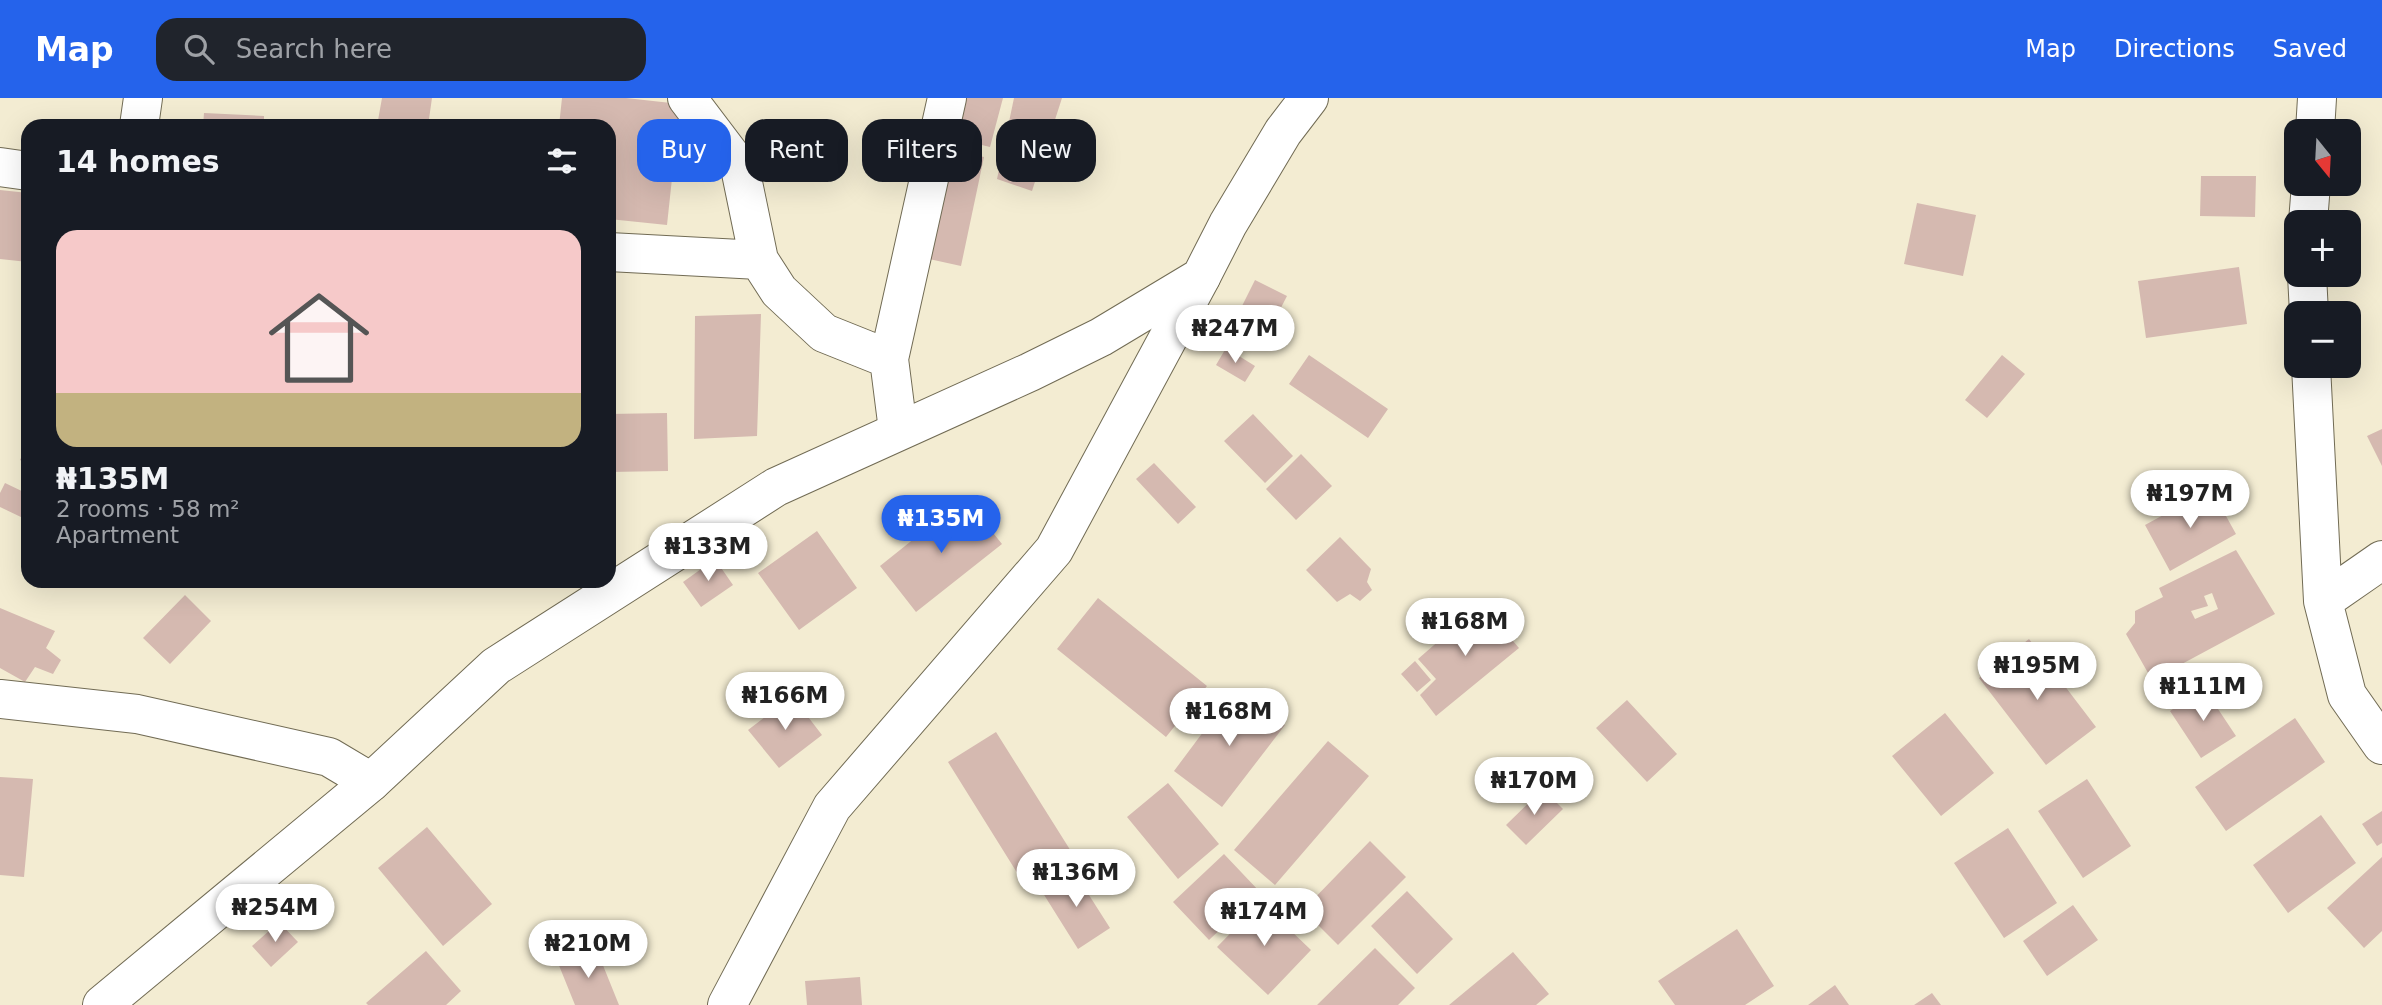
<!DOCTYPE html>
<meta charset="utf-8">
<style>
body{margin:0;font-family:"DejaVu Sans",sans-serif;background:#20242c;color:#f1f3f6;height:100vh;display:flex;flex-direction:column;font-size:26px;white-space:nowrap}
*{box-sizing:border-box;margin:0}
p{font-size:23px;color:#9ea1a6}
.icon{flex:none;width:38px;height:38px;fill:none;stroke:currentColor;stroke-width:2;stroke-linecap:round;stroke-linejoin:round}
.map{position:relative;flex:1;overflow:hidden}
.side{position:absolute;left:21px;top:21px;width:595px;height:469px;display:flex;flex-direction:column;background:#171b24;border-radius:21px;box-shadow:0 7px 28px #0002}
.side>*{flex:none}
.guide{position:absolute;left:637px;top:21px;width:665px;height:63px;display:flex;gap:14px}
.needle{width:46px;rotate:162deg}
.controls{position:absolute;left:2284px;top:21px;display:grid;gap:14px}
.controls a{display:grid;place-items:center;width:77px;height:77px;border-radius:14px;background:#171b24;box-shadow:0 7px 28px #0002;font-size:35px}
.price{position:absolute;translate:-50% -60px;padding:0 16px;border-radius:24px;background:#fff;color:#222;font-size:23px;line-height:46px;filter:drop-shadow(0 2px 4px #0008)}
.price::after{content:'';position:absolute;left:50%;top:42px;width:21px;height:16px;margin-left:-10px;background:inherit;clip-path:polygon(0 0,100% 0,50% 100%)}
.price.selected{background:#2563eb;color:#fff}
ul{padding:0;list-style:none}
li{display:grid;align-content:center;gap:14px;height:371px;padding:0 35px}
li span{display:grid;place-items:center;height:217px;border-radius:21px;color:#555}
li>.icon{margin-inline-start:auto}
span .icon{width:126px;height:126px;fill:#fffc;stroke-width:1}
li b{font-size:30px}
h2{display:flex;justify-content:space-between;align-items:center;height:84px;padding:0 35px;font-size:30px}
.chip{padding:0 24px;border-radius:21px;background:#171b24;box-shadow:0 7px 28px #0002;font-size:24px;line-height:63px}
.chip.selected{background:#2563eb;color:#fff}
header{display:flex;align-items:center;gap:42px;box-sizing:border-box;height:98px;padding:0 35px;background:#2563eb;color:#fff}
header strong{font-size:33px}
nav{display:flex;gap:38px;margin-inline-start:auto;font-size:24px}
.search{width:490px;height:63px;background:#20242c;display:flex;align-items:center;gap:18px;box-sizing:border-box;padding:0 24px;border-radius:21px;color:#9ea1a6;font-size:26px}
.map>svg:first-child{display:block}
.building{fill:#d5b9b0;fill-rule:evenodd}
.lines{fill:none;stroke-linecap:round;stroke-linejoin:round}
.minor-casing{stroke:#716b54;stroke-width:40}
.tertiary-casing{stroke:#716b54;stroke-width:40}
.minor{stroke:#fff;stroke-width:38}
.tertiary{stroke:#fff;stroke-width:38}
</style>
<header>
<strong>Map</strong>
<div class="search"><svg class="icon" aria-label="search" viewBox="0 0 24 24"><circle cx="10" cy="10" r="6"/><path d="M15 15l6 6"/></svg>Search here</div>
<nav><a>Map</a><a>Directions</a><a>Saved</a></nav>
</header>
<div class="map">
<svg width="2382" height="907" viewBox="0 0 2382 907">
<rect width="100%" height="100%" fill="#f3ecd2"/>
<!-- building -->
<path class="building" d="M382,0H432L428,28H377Z
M562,0H626L680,6L667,127L609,121V28H559Z
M955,0H1003L990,49L945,38Z
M1014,0H1062L1032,93L997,81Z
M204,15L264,18V28H203Z
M942,51L984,59L961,168L920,159Z
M2201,78H2256L2255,119L2200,118Z
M0,92L28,95V164L0,161Z
M1917,105L1976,117L1963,178L1904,166Z
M2239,169L2247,226L2146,240L2138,183Z
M1255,182L1287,198L1268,235L1236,220Z
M761,216L757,338L694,341L695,218Z
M1226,250L1255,268L1245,284L1216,267Z
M1309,257L1388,311L1368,340L1289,286Z
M2002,257L2025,276L1987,320L1965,302Z
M667,315L668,373L609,374V316Z
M1253,316L1293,358L1265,385L1224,343Z
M2382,331V368L2367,338Z
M28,346V366L20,362Z
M1301,356L1332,388L1296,422L1266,391Z
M1154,365L1196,409L1178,426L1136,381Z
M5,385L28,396V410L23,420L0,409V395Z
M2211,391L2236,436L2170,473L2145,427Z
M965,400L1002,446L916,514L880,468Z
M817,433L857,490L799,532L758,475Z
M1340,439L1371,471L1367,484L1372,492L1360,503L1350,496L1337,504L1306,472Z
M2236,452L2275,516L2152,582L2126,536L2135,525V513L2163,499L2159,490ZM2212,495L2218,511L2195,521L2191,513L2208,508L2204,498Z
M715,461L733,487L701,509L683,484Z
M185,497L211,523L170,566L143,540Z
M1098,500L1207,588L1166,639L1057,551Z
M1481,506L1519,550L1436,618L1420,597L1436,581L1418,561Z
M0,510L55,533L46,550L61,562L53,576L35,569L25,584L0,570Z
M2029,541L2096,629L2046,667L1979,580Z
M1415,563L1431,582L1417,594L1401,576Z
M1236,590L1285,627L1222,709L1174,673Z
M2204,590L2236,638L2201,660L2170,613Z
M792,598L822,637L779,670L748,632Z
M1627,602L1677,656L1647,684L1596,630Z
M1945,615L1994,675L1941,718L1892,658Z
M2295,620L2325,664L2226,733L2195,689Z
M996,634L1074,758L1026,789L948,664Z
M1328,643L1369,678L1275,787L1234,752Z
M0,679L33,681L24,779L0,777Z
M2087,681L2131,748L2083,780L2038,713Z
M1168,685L1219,746L1178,781L1127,719Z
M1543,691L1563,711L1526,747L1506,727Z
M2382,713V745L2377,748L2362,726Z
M2321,717L2356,765L2288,815L2253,767Z
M427,729L492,806L443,848L378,770Z
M2008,730L2057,805L2004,840L1954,765Z
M1370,743L1406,779L1338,847L1303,812Z
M1224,756L1260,794L1209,842L1173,804Z
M2382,759V833L2364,850L2327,810Z
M1073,772L1110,830L1078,851L1041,792Z
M1407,793L1453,841L1417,876L1371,828Z
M1261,804L1311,852L1268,897L1217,849Z
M2073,807L2098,842L2047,878L2023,843Z
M279,824L298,844L271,869L252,848Z
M1737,831L1774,888L1745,907H1675L1658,883Z
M596,850L619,907H575L558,865Z
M1375,850L1415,890L1398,907H1317Z
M426,853L461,893L446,907H368L366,905Z
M1513,854L1549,896L1536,907H1449Z
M860,879L862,907H807L805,883Z
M1835,887L1849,907H1808Z
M1932,895L1941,907H1914Z"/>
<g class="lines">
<!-- minor casing -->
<g class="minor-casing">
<path id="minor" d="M687,0L740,70L759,162
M139,28L143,0
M2315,33L2317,0
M0,69L28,73
M2308,124L2311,86
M609,154L759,162L779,193L824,235L889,261
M2307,177L2309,215
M2311,268L2323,503L2347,597L2382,647
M898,332L889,261L947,0
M2323,503L2382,462
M0,601L137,616L329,659L371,684
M727,907L832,709L1054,452L1201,179"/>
</g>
<!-- tertiary casing -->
<g class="tertiary-casing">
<path id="tertiary" d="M102,907L371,684L496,568L776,389L1030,274L1101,239L1201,179L1228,126L1283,34L1309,0"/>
</g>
<!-- minor -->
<use href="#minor" class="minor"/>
<!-- tertiary -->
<use href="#tertiary" class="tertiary"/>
</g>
</svg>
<div class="controls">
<a><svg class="needle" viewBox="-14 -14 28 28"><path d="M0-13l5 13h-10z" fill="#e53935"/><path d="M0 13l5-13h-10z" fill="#9ea1a6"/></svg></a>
<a>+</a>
<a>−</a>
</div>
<b class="price" style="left:1235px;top:267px">₦247M</b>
<b class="price" style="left:2190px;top:432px">₦197M</b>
<b class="price selected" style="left:941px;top:457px">₦135M</b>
<b class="price" style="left:708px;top:485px">₦133M</b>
<b class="price" style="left:1465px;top:560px">₦168M</b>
<b class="price" style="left:2037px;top:604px">₦195M</b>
<b class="price" style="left:2203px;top:625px">₦111M</b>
<b class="price" style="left:785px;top:634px">₦166M</b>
<b class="price" style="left:1229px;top:650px">₦168M</b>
<b class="price" style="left:1534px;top:719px">₦170M</b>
<b class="price" style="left:1076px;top:811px">₦136M</b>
<b class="price" style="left:275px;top:846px">₦254M</b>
<b class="price" style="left:1264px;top:850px">₦174M</b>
<b class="price" style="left:588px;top:882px">₦210M</b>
<div class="guide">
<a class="chip selected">Buy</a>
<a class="chip">Rent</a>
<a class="chip">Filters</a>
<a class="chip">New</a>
</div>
<section class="side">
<h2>14 homes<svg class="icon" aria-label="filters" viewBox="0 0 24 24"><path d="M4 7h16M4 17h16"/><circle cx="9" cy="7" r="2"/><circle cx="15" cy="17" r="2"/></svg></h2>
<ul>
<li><span style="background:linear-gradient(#f6c9c9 75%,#c2b280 0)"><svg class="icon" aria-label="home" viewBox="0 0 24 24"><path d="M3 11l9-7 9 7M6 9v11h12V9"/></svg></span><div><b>₦135M</b><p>2 rooms · 58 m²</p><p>Apartment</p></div></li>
</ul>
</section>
</div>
